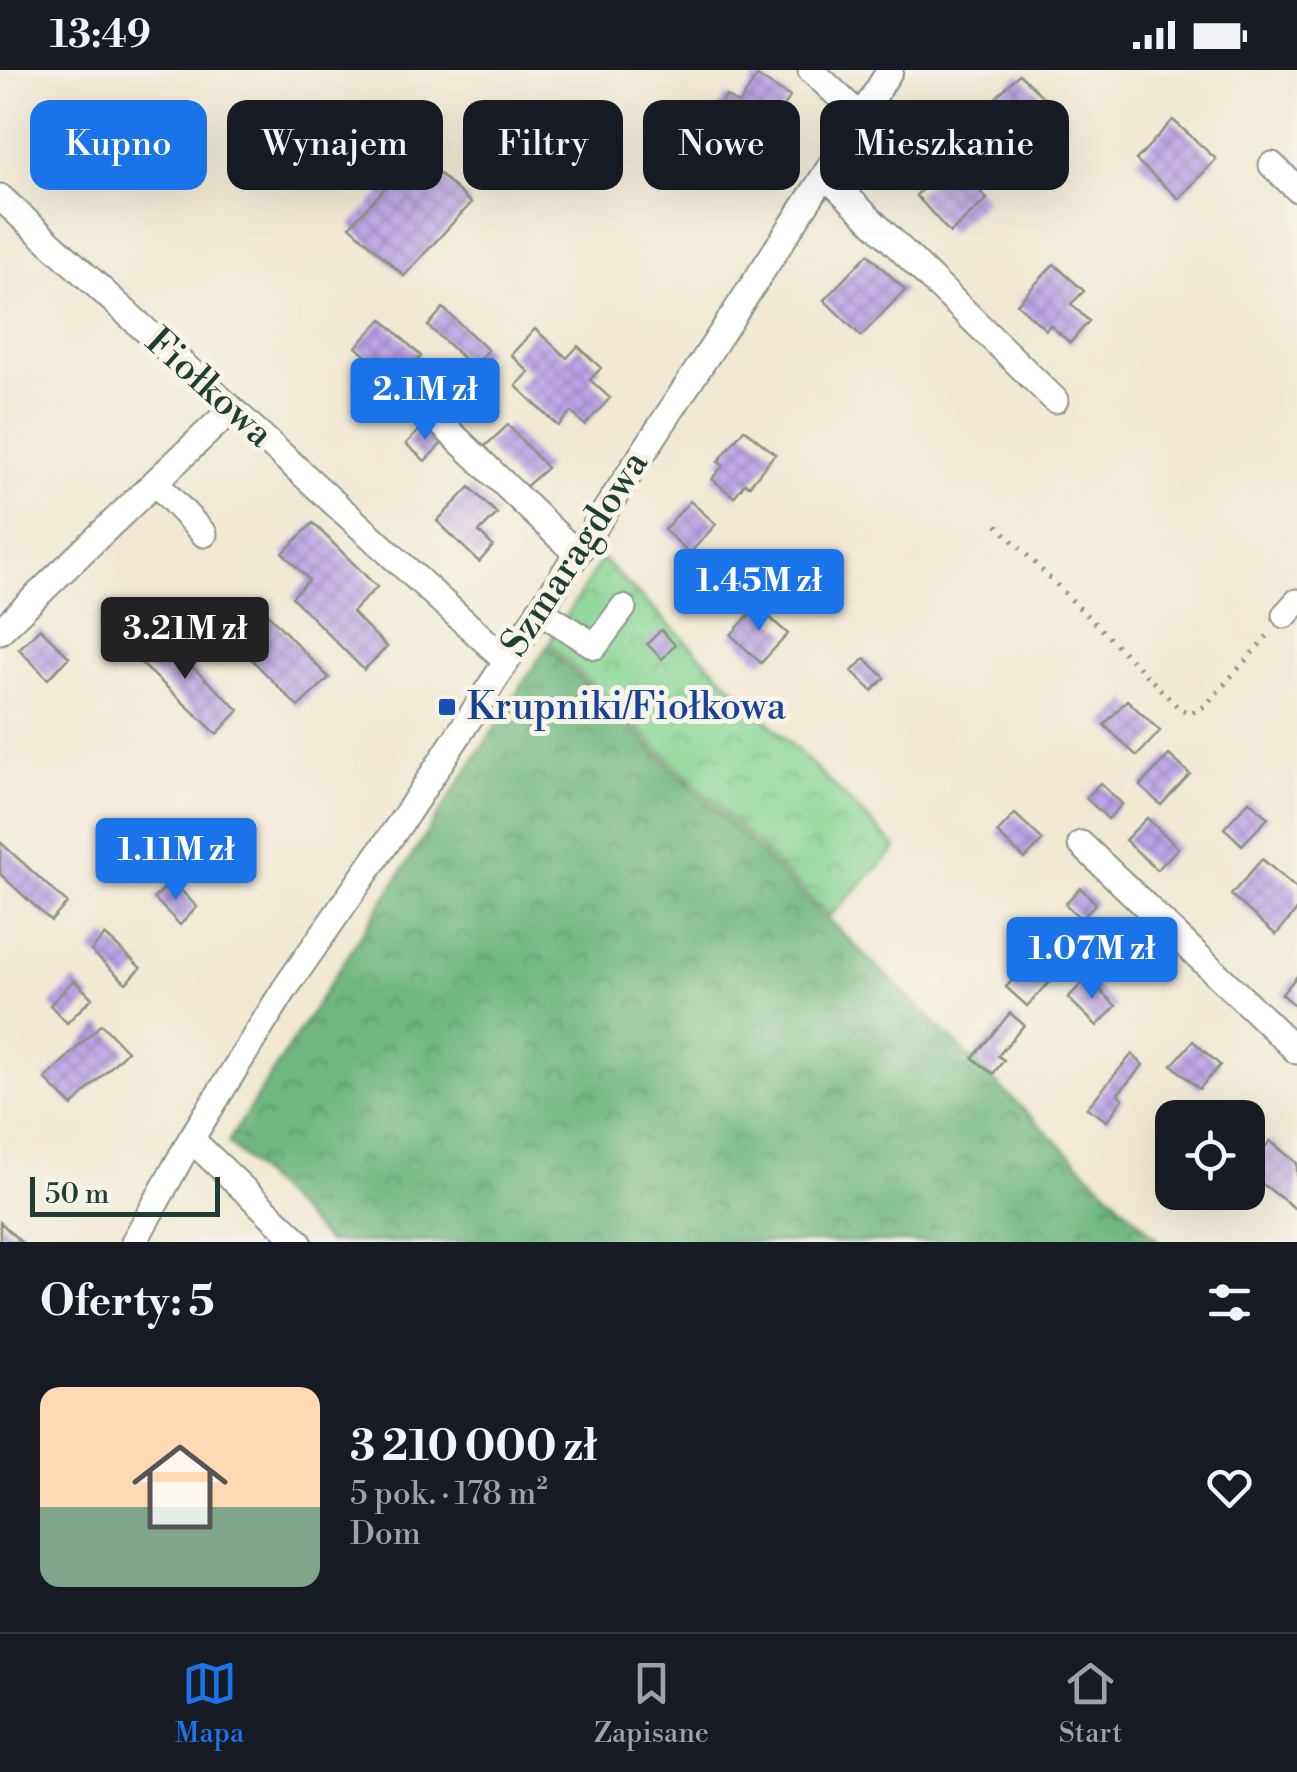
<!DOCTYPE html>
<html lang="pl">
<meta charset="utf-8">
<style>
body{margin:0;font-family:"Libre Bodoni",serif;background:#242831;color:#f1f3f6;height:100vh;display:flex;flex-direction:column;font-size:38px;white-space:nowrap}
*{box-sizing:border-box;margin:0}
p{font-size:32px;color:#9ea1a6}
.icon{flex:none;width:55px;height:55px;fill:none;stroke:currentColor;stroke-width:2;stroke-linecap:round;stroke-linejoin:round}
.map{position:relative;height:1172px;overflow:hidden}
.drawer{display:flex;flex-direction:column;background:#171b24;flex:1}
.drawer>*{flex:none}
.top-card{position:absolute;left:30px;top:30px;width:1238px;height:90px;display:flex;gap:20px}
.controls{position:absolute;left:1155px;top:1030px;display:grid;gap:20px}
.controls a{display:grid;place-items:center;width:110px;height:110px;border-radius:20px;background:#171b24;box-shadow:0 10px 40px #0002;font-size:50px}
.scale{position:absolute;left:30px;bottom:25px;width:190px;box-sizing:border-box;padding-left:10px;border:5px solid #1f3d34;border-top:0;font-size:28px;line-height:35px;white-space:nowrap;color:#1f3d34;-webkit-text-stroke:8px #f7f3e8;paint-order:stroke}
.price{position:absolute;translate:-50% -85px;padding:0 22px;border-radius:10px;background:#1a73e8;color:#fff;font-size:32px;line-height:65px;filter:drop-shadow(0 2px 5px #0008)}
.price::after{content:'';position:absolute;left:50%;top:60px;width:30px;height:22px;margin-left:-15px;background:inherit;clip-path:polygon(0 0,100% 0,50% 100%)}
.price.current{background:#222;color:#fff}
ul{padding:0;list-style:none}
li{display:flex;align-items:center;gap:30px;height:250px;padding:0 40px}
li span{display:grid;place-items:center;flex:none;width:280px;height:200px;border-radius:20px;color:#555}
li>.icon{margin-inline-start:auto}
span .icon{width:120px;height:120px;fill:#fffc;stroke-width:1}
li b{font-size:42px}
h2{display:flex;justify-content:space-between;align-items:center;height:120px;padding:0 40px;font-size:42px}
.tag{padding:0 35px;border-radius:20px;background:#171b24;box-shadow:0 10px 40px #0002;font-size:35px;line-height:90px}
.tag.current{background:#1a73e8;color:#fff}
.status{display:flex;justify-content:space-between;align-items:center;height:70px;padding:0 50px;background:#171b24;direction:ltr}
.status svg{height:28px;fill:currentColor}
.menu{display:flex;justify-content:space-around;align-items:center;height:140px;border-top:2px solid #363941;background:#171b24;font-size:28px;color:#9ea1a6}
.menu a{display:grid;justify-items:center;gap:5px}
.menu .current{color:#1a73e8}
.map>svg:first-child{display:block}
.forest{fill:url(#forest-crowns);stroke:#477a59;stroke-width:2.5}
.park{fill:url(#park-crowns);stroke:#548a64;stroke-width:2.5}
.building{fill:url(#building-cross-hatch)}
.lines{fill:none;stroke-linecap:round;stroke-linejoin:round}
.minor-casing{stroke:#889384;stroke-width:29}
.path{stroke:#889384;stroke-width:5;stroke-dasharray:2.5 8;stroke-linecap:butt}
.minor{stroke:#fff;stroke-width:25}
.transit-dot{fill:#1a4fb4;stroke:#f7f3e8;stroke-width:4}
.labels{text-anchor:middle;dominant-baseline:central;stroke-width:10;stroke-linejoin:round;paint-order:stroke}
.street-label{font-size:38px;fill:#1f3d34;stroke:#f7f3e8}
.transit-label{font-size:38px;fill:#164399;stroke:#f7f3e8;text-anchor:start}
</style>
<div class="status"><b>13:49</b><svg viewBox="0 0 49 12"><path d="M0 12V9h3v3zM5 12V6h3v6zM10 12V3h3v9zM15 12V0h3v12zM26 1h20v11H26zM47 4h2v5h-2z"/></svg></div>
<div class="map">
<svg width="1297" height="1172" viewBox="0 0 1297 1172">
<defs>
<pattern id="forest-crowns" width="20" height="18" patternUnits="userSpaceOnUse" patternTransform="scale(2.5)"><rect width="20" height="18" fill="#6fb77e"/><path d="M2 6a3 3 0 1 1 6 0M12 15a3 3 0 1 1 6 0" fill="none" stroke="#5b9668"/></pattern>
<pattern id="park-crowns" width="20" height="18" patternUnits="userSpaceOnUse" patternTransform="scale(2.5)"><rect width="20" height="18" fill="#8ad694"/><path d="M2 6a3 3 0 1 1 6 0M12 15a3 3 0 1 1 6 0" fill="none" stroke="#70af7a"/></pattern>
<pattern id="building-cross-hatch" width="8" height="8" patternUnits="userSpaceOnUse" patternTransform="scale(2.5)"><rect width="8" height="8" fill="#bca3e7"/><path d="M0 0l8 8M0 8l8-8" fill="none" stroke="#9886bc"/></pattern>
</defs>
<rect width="100%" height="100%" fill="#f7f3e8"/>
<filter id="ink" filterUnits="userSpaceOnUse"><feTurbulence type="fractalNoise" baseFrequency=".01" numOctaves="2"/><feDisplacementMap in="SourceGraphic" scale="20" xChannelSelector="R" yChannelSelector="G"/><feConvolveMatrix kernelMatrix="1 2 1 2 8 2 1 2 1" color-interpolation-filters="sRGB"/></filter>
<filter id="wash" filterUnits="userSpaceOnUse"><feTurbulence type="fractalNoise" baseFrequency=".0048" numOctaves="4" result="noise"/><feDisplacementMap in="SourceGraphic" scale="40" xChannelSelector="R" yChannelSelector="G"/><feGaussianBlur stdDeviation="2.25" result="paint"/><feColorMatrix in="noise" values="0 0 0 0 0 0 0 0 0 0 0 0 0 0 0 0 0 1.4 0 .05"/><feComposite in="paint" operator="in"/></filter>
<g filter="url(#wash)">
<rect width="100%" height="100%" fill="#f1e9d4"/>
<!-- forest -->
<path class="forest" d="M547,576L1160,1172H328L228,1072Z"/>
<!-- park -->
<path class="park" d="M602,489L897,778L830,846L549,573Z"/>
<g id="blocks">
<!-- building -->
<path class="building" d="M1019,4L1068,51L1028,92L1012,77L1005,84L977,56L984,50L979,45Z
M757,6L790,27L779,44L789,50L763,90L708,54L726,26L739,34Z
M1173,50L1216,89L1179,129L1136,90Z
M417,83L471,133L404,206L350,156Z
M952,92L987,129L950,163L916,125Z
M868,184L905,220L861,266L824,230Z
M1054,194L1084,221L1071,234L1089,251L1070,273L1050,255L1046,260L1017,234Z
M443,238L488,280L473,297L428,256Z
M382,249L421,286L396,314L356,277Z
M535,259L567,288L578,276L601,298L590,310L610,328L585,355L571,342L558,356L516,316L529,302L511,285Z
M425,354L443,372L425,391L406,374Z
M508,355L547,398L523,419L485,376Z
M744,359L775,384L749,416L745,413L734,427L712,409L723,395L718,392Z
M470,417L497,444L479,462L493,476L479,492L437,451Z
M690,431L716,454L690,483L664,460Z
M313,453L377,517L352,542L387,577L364,600L292,527L309,510L283,483Z
M757,536L788,564L761,593L731,565Z
M268,544L329,608L298,637L237,574Z
M40,558L69,587L48,609L19,579Z
M152,560L239,640L217,664L130,583Z
M661,560L675,575L662,589L647,574Z
M865,588L885,608L872,621L852,601Z
M1127,630L1160,661L1137,686L1104,655Z
M1169,685L1190,704L1161,735L1140,716Z
M1100,713L1122,734L1108,749L1086,728Z
M1249,731L1268,748L1242,775L1224,758Z
M1015,744L1043,770L1025,789L997,763Z
M1147,748L1178,778L1157,800L1125,770Z
M0,772L67,833L51,851L0,804Z
M1262,789L1297,819V840L1276,865L1231,825Z
M172,811L197,837L180,855L154,828Z
M1080,818L1096,833L1081,849L1065,834Z
M1058,863L1078,882L1027,936L1006,917Z
M105,865L141,898L126,913L91,881Z
M1297,906V937L1282,924Z
M1087,908L1116,936L1097,956L1068,928Z
M74,910L92,928L67,953L50,935Z
M1010,943L1024,955L998,986L1004,990L993,1004L973,988Z
M101,954L127,981L72,1036L45,1009Z
M1193,971L1220,995L1199,1019L1172,995Z
M1132,984L1143,995L1118,1024L1123,1029L1107,1051L1087,1038Z
M1270,1071L1297,1093V1140L1248,1103V1098Z
M0,1152L21,1172H0Z"/>
</g>
</g>
<g filter="url(#ink)">
<use href="#blocks" fill-opacity="0" stroke="#889384" stroke-width="2.5"/>
<g class="lines">
<!-- minor casing -->
<g class="minor-casing">
<path id="minor" d="M811,0L861,47
M1272,95L1297,119
M825,105L1055,330
M0,127L506,590
M425,338L576,483
M204,464L155,412L232,339
M539,540L595,576L623,538
M1285,545L1297,532
M0,561L155,412
M1081,774L1297,981
M191,1069L299,1172
M134,1172L191,1069L284,920L408,742L825,105L890,0"/>
</g>
<!-- path -->
<path class="path" d="M997,455L1180,639L1191,643L1205,636L1270,563"/>
<!-- minor -->
<use href="#minor" class="minor"/>
</g>
</g>
<!-- markers -->
<rect class="transit-dot" x="437" y="627" width="20" height="20" rx="5"/>
<g class="labels">
<!-- street labels -->
<g class="street-label">
<text transform="translate(209 318) rotate(42)">Fiołkowa</text>
<text transform="translate(575 484) rotate(-57)">Szmaragdowa</text>
</g>
<!-- transit labels -->
<g class="transit-label">
<text x="467" y="637">Krupniki/Fiołkowa</text>
</g>
</g>
</svg>
<div class="controls">
<a><svg class="icon" aria-label="locate" viewBox="0 0 24 24"><circle cx="12" cy="12" r="6"/><path d="M12 2v4M12 18v4M2 12h4M18 12h4"/></svg></a>
</div>
<div class="scale">50 m</div>
<b class="price" style="left:425px;top:373px">2.1M zł</b>
<b class="price" style="left:759px;top:564px">1.45M zł</b>
<b class="price current" style="left:185px;top:612px">3.21M zł</b>
<b class="price" style="left:176px;top:833px">1.11M zł</b>
<b class="price" style="left:1092px;top:932px">1.07M zł</b>
<div class="top-card">
<a class="tag current">Kupno</a>
<a class="tag">Wynajem</a>
<a class="tag">Filtry</a>
<a class="tag">Nowe</a>
<a class="tag">Mieszkanie</a>
</div>
</div>
<section class="drawer">
<h2>Oferty: 5<svg class="icon" aria-label="filters" viewBox="0 0 24 24"><path d="M4 7h16M4 17h16"/><circle cx="9" cy="7" r="2"/><circle cx="15" cy="17" r="2"/></svg></h2>
<ul>
<li><span style="background:linear-gradient(#ffd9b3 60%,#7fa58c 0)"><svg class="icon" aria-label="home" viewBox="0 0 24 24"><path d="M3 11l9-7 9 7M6 9v11h12V9"/></svg></span><div><b>3 210 000 zł</b><p>5 pok. · 178 m²</p><p>Dom</p></div><svg class="icon" aria-label="heart" viewBox="0 0 24 24"><path d="M12 20l-8-8c-3-5 5-10 8-4 3-6 11-1 8 4z"/></svg></li>
</ul>
</section>
<nav class="menu">
<a class="current"><svg class="icon" aria-label="map" viewBox="0 0 24 24"><path d="M3 6l6-2 6 2 6-2v14l-6 2-6-2-6 2zM9 4v14M15 6v14"/></svg>Mapa</a>
<a><svg class="icon" aria-label="saved" viewBox="0 0 24 24"><path d="M7 4h10v16l-5-4-5 4z"/></svg>Zapisane</a>
<a><svg class="icon" aria-label="home" viewBox="0 0 24 24"><path d="M3 11l9-7 9 7M6 9v11h12V9"/></svg>Start</a>
</nav>
